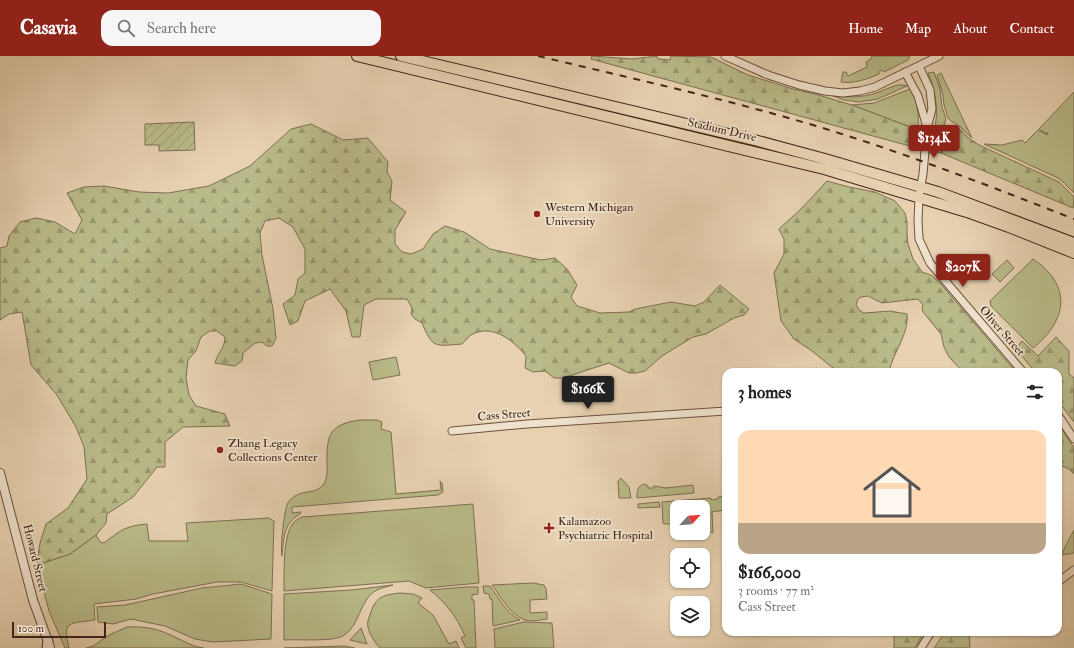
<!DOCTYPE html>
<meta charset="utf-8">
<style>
body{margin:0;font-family:"IM FELL Double Pica",serif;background:#f6f6f6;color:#222;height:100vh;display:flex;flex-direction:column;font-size:15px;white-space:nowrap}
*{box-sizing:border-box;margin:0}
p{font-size:13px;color:#767676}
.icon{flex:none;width:22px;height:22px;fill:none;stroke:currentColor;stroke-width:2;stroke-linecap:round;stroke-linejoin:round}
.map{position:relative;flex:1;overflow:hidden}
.side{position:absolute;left:722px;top:312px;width:340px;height:268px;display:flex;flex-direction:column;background:#fff;border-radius:12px;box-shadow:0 1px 3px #0004}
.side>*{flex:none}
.needle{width:26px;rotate:64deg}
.tools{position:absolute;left:670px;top:444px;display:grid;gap:8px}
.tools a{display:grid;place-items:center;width:40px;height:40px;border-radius:8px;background:#fff;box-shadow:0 1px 3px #0004;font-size:20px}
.scale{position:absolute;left:12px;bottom:10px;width:94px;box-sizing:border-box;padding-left:4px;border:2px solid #432616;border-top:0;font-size:11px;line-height:14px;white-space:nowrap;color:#432616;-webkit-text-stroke:3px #efe1cc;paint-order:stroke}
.price{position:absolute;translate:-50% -34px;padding:0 9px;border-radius:4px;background:#8f2418;color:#fff;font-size:13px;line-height:26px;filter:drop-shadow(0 1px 2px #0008)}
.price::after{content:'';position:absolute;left:50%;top:24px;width:12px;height:9px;margin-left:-6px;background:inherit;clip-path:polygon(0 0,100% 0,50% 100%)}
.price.active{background:#222;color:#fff}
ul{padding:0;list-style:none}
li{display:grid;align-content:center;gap:8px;height:212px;padding:0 16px}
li+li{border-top:1px solid #e0e0e0}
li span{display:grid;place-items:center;height:124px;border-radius:12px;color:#555}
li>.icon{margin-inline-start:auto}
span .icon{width:72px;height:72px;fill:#fffc;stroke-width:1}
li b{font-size:17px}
h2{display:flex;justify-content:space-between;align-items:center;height:48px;padding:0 16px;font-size:17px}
header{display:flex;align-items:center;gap:24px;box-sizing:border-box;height:56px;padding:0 20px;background:#8f2418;color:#fff}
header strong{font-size:19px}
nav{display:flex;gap:22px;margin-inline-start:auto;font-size:14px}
.search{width:280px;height:36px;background:#f6f6f6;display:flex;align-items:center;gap:10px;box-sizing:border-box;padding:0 14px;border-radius:12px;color:#767676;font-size:15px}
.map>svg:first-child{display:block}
.green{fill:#b9ba89;stroke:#7e7050}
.forest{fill:url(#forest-firs);stroke:#7e7050}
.garden{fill:url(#garden-furrows);stroke:#7e7050}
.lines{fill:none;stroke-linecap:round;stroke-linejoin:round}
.minor-casing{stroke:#6c513d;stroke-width:9}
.tertiary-casing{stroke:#6c513d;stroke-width:10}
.secondary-casing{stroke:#432616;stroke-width:11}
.primary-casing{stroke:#432616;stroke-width:12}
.minor{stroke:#efe1cc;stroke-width:7}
.tertiary{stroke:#efe1cc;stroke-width:8}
.secondary{stroke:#efe1cc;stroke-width:9}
.primary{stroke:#e7d1b1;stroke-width:10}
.rail{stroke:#432616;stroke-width:2;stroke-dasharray:7 7;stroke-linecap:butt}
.poi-dot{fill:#8f2418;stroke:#efe1cc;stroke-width:1.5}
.labels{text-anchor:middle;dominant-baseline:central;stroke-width:3.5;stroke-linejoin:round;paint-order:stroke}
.street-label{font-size:12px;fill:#432616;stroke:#efe1cc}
.poi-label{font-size:12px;fill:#432616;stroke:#efe1cc;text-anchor:start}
</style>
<header>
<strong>Casavia</strong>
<div class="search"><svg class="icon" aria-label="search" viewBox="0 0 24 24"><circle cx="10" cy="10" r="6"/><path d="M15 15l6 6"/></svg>Search here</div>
<nav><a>Home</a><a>Map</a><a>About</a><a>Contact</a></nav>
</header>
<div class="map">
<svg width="1074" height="592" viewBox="0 0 1074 592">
<defs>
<pattern id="forest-firs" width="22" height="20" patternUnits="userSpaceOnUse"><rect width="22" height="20" fill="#b9ba89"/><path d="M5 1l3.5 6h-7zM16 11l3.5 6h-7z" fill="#98976f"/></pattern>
<pattern id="garden-furrows" width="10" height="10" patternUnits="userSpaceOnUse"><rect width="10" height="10" fill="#b9ba89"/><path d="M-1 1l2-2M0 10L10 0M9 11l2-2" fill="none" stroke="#98976f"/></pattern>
</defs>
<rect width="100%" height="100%" fill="#e7d1b1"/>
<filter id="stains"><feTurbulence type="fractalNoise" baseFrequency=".005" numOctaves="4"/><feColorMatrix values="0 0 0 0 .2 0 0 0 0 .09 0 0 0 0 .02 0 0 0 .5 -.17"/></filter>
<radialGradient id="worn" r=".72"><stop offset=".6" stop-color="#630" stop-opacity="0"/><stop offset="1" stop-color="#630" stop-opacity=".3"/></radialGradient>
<!-- green -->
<path class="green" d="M871,0H910L908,4L884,16L882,14L879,16V18C868,23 853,28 841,26L843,16H846L848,20L867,11L866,6L872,2Z
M934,16L940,33L942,51L946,63L944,69L940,72L931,89L930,97H929C929,90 933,83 934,76C939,56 936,36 928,17Z
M941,17L972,82L959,70L951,65L948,62L944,49L943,39L937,19Z
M897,29H903L907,30L878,43L859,46L844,44L828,38C844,42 861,42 876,37C883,35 890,31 897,29Z
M910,33C918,44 919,60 918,74L852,49L874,47Z
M1074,36V137L1063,126L1058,122L984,88L1002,89L1022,84L1025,87L1038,74L1047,79L1048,76L1047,78L1039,73Z
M939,80L947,84L941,97L932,94L933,91Z
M1033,203C1072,229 1068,264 1033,292L991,250L990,245Z
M1007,204L1014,212L1000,226L992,218Z
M396,301L400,319L373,324L369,306Z
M360,364H377L382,366L381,373L391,376L396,438L441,434L440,425L442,427L443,436L438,439L292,451V457L301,456L300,458C283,468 284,482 282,500C280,494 284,456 287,449C288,445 292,442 295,440C304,434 316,438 323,429C328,422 327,415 327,408C326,379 330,368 360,364Z
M621,422L629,431L631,442H619L618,425Z
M645,428L648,430V432H654V430L666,432L693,429L694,437L637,442C637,436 637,429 645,428Z
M726,440L725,454L712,456L713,477L703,473V451H677V468H665L663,467L662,446L711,442V444L718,443V441Z
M659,446L660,451L638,452V448Z
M473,448L479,527L426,532L409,525L284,535C284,520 283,481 292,469C294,465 298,463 302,461Z
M269,462L274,465L272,535L241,526H217L153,538L136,543L94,548L95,564C70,568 62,563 69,592H65L49,555L37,509L70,498L96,479L100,486L104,487C121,474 125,470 147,468L149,485H188L186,467Z
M1074,474V497L1061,499Z
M533,527L544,529L546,533L547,543L530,544V557L547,556V563C540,564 531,566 525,564C510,559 501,541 492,529Z
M241,528L272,538L271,583L213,586L195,583L165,570L131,563L113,568L98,566L97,551L125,549L202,532Z
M393,529C387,531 380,532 375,535C359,545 360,570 343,580C332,586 298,583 284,584V538L352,534Z
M483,530H490C499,542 506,557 520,564L493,570L492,543H490L489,538L484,537Z
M466,531H478V538L472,539V544H474L476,592H466L461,582L465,580C457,561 446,547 430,534Z
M400,537L413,538L422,542L418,547L433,559L449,588L456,585L459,592H380L378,590C374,584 369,578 368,571C367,567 368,563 370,559C375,541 382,539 400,537Z
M524,566L552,567L554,592H495L494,573Z
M127,571C147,570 159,573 177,582C186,586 193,591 204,592H86L93,590L109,579Z
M361,572L367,588L350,584Z
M344,590L355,592H284Z"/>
<!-- forest -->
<path class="forest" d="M592,0L632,3L657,0L658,3L670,4L671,0L711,1L748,19L793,33L815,38L852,49L918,74L917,92L591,3Z
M311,68L343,84L368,82L388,106L387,116L392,125L390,144L406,156L395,174V188L402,196L411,198L423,193L433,178L445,170L464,176L490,193L541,204L555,202L567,213L577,229L571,241L577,250L600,257L629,256L635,253L671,246L695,250L704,246L720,229L749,253L744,259L734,262L706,278L693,281L662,300L645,315L636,317H629L609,307L563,322H554L545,315L533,316L525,312L526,300C513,284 492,267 471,279C468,281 465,285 462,288C435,290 433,293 422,267L415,263L411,258L412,252L407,243H376L364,249L360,281H352L346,255L330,233L305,245L298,265L290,269L283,248L295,239L298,223L305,217V193L293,171L279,162L265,165L260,177L262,199L273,253L276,282L272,290H267L262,286L255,287L243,297L242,305L235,310L215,307C218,296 225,292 225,281L217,275H210L201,281L196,295L188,304L186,322L189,339L196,350L225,358L230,370L183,371L165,386V411H157L133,441L107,458L106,467L96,479L70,498L37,509L40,487L46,468L68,452L87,423L84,391L76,371L57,339L31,309L22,256L9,258L0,264V192L7,190L9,180L20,166L36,162L55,166L75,178L82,164L67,137L84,131L104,130L139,136L168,137L209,130L250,110L291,73Z
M946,71L958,72L970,83L979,89L1059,126L1074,141L1073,152L941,97L947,84L939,80L943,73Z
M827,125L849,131L875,136L895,145L905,157L907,166V178L908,188L913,203L922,216L931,219L940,227L1016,316H963L949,301L944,291L941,278L923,256L922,252L923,249L918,243L882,247L868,240L861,241L858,243L856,249L860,255L864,257L890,255L907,258C909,279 893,296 889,316H838L812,295L794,283L781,265L774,217L784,198V183L779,173L802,152Z
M1056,281L1069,295V318L1074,322V366L1058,345V316H1035L1016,293L1022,285L1038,300Z
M1058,367L1074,392V418L1069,413L1058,408Z
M894,576H924L915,592H894Z
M945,576H969L970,592H934Z"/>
<!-- garden -->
<path class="garden" d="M194,66L195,94L159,95V89H145V68Z"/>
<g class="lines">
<!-- minor casing -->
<g class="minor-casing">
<path id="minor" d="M725,0L768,19L799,29L825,35L843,37L860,35L875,31L939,0
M919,10L930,34L932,53L927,72L923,118L919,141L918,165L919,183L930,207L1023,316
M905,16L918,40L927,71
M1058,359L1074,383
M452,375L527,368L726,355
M1058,526L1074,514
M921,592L931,576"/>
</g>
<!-- tertiary casing -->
<g class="tertiary-casing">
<path id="tertiary" d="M0,417L33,544L50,591"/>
</g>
<!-- secondary casing -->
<g class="secondary-casing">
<path id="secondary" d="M47,592L48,585"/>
</g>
<!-- primary casing -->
<g class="primary-casing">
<path id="primary" d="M357,0L824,113L970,157L1009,171L1074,197
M401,0L758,85L825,103L938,136L1074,187"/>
</g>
<!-- minor -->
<use href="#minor" class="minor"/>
<!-- tertiary -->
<use href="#tertiary" class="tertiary"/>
<!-- secondary -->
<use href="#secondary" class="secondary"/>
<!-- primary -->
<use href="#primary" class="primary"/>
<!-- rail -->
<path class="rail" d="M538,0C634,23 731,44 826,73C910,99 992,131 1074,163"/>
</g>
<!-- markers -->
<g class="poi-dot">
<circle cx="537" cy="158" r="4"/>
<circle cx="220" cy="394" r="4"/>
<path d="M547 466h4v4h4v4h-4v4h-4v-4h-4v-4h4z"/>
</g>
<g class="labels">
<!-- street labels -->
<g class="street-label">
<text transform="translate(722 74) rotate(13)">Stadium Drive</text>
<text transform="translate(1002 275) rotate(49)">Oliver Street</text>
<text transform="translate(504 359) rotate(-5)">Cass Street</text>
<text transform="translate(35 502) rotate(76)">Howard Street</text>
</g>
<!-- poi labels -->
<g class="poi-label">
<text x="545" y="151">Western Michigan<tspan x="545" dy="14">University</tspan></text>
<text x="228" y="387">Zhang Legacy<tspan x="228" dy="14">Collections Center</tspan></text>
<text x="558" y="465">Kalamazoo<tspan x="558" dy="14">Psychiatric Hospital</tspan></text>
</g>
</g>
<rect width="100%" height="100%" filter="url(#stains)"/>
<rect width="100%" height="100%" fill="url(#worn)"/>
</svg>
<div class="tools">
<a><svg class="needle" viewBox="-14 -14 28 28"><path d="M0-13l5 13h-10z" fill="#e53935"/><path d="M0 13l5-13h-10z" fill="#767676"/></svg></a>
<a><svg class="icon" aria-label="locate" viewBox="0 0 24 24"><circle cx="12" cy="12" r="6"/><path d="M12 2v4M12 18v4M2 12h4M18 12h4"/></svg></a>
<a><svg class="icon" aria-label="layers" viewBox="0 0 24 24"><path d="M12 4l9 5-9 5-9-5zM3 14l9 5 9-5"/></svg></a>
</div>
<div class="scale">100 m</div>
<b class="price" style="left:934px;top:103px">$134K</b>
<b class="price" style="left:963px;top:232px">$207K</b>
<b class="price active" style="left:588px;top:354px">$166K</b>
<section class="side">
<h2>3 homes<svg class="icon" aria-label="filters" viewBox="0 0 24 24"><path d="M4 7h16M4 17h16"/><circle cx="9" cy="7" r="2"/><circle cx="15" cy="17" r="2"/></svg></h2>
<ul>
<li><span style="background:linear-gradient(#ffd9b3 75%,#b9a48a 0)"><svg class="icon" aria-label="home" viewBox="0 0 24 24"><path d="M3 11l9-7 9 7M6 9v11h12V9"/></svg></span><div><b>$166,000</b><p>3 rooms · 77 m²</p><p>Cass Street</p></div></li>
</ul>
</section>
</div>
